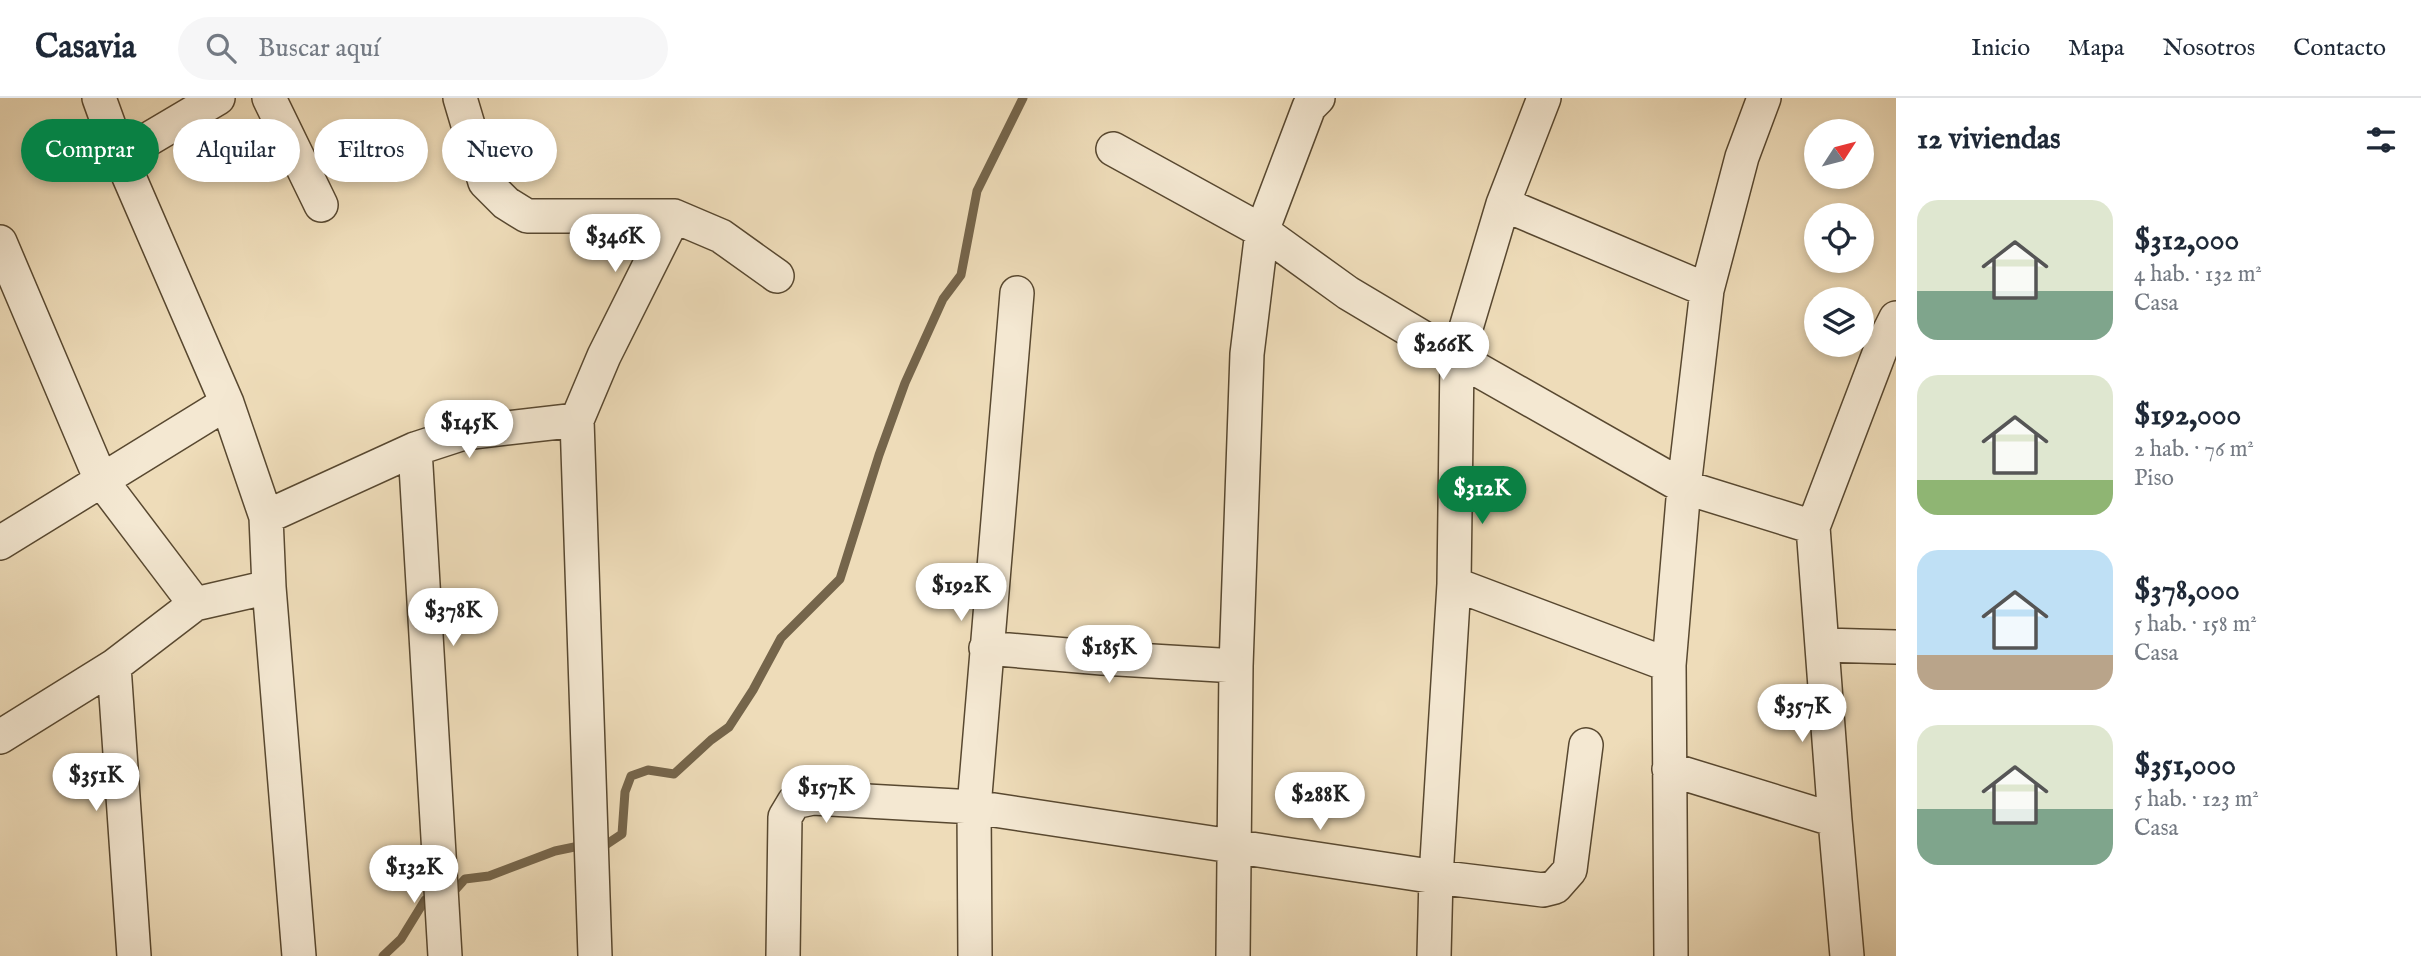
<!DOCTYPE html>
<html lang="es">
<meta charset="utf-8">
<style>
body{margin:0;font-family:"IM FELL English",serif;background:#f6f6f7;color:#1f2937;height:100vh;display:flex;flex-direction:column;font-size:26px;white-space:nowrap}
*{box-sizing:border-box;margin:0}
p{font-size:23px;color:#747a83}
.icon{flex:none;width:38px;height:38px;fill:none;stroke:currentColor;stroke-width:2;stroke-linecap:round;stroke-linejoin:round}
.map{position:relative;flex:1;overflow:hidden}
.panel{display:flex;flex-direction:column;background:#fff;width:525px}
.panel>*{flex:none}
.guide{position:absolute;left:21px;top:21px;width:665px;height:63px;display:flex;gap:14px}
.needle{width:46px;rotate:54deg}
.tools{position:absolute;left:1804px;top:21px;display:grid;gap:14px}
.tools a{display:grid;place-items:center;width:70px;height:70px;border-radius:50%;background:#fff;box-shadow:0 4px 10px #0003;font-size:35px}
.price{position:absolute;translate:-50% -60px;padding:0 16px;border-radius:24px;background:#fff;color:#222;font-size:23px;line-height:46px;filter:drop-shadow(0 2px 4px #0008)}
.price::after{content:'';position:absolute;left:50%;top:42px;width:21px;height:16px;margin-left:-10px;background:inherit;clip-path:polygon(0 0,100% 0,50% 100%)}
.price.current{background:#0b8043;color:#fff}
ul{padding:0;list-style:none}
li{display:flex;align-items:center;gap:21px;height:175px;padding:0 21px}
li span{display:grid;place-items:center;flex:none;width:196px;height:140px;border-radius:21px;color:#555}
li>.icon{margin-inline-start:auto}
span .icon{width:84px;height:84px;fill:#fffc;stroke-width:1}
li b{font-size:30px}
h2{display:flex;justify-content:space-between;align-items:center;height:84px;padding:0 21px;font-size:30px}
.chip{padding:0 24px;border-radius:32px;background:#fff;box-shadow:0 4px 10px #0003;font-size:24px;line-height:63px}
.chip.current{background:#0b8043;color:#fff}
header{display:flex;align-items:center;gap:42px;box-sizing:border-box;height:98px;padding:0 35px;background:#fff;border-bottom:2px solid #e0e1e3}
header strong{font-size:33px}
nav{display:flex;gap:38px;margin-inline-start:auto;font-size:24px}
.search{width:490px;height:63px;background:#f6f6f7;display:flex;align-items:center;gap:18px;box-sizing:border-box;padding:0 24px;border-radius:38px;color:#747a83;font-size:26px}
main{display:flex;flex:1;min-height:0}
.map>svg:first-child{display:block}
.lines{fill:none;stroke-linecap:round;stroke-linejoin:round}
.stream{stroke:#75654b;stroke-width:9}
.street-casing{stroke:#584830;stroke-width:36}
.street{stroke:#f4e8d2;stroke-width:33}
</style>
<header>
<strong>Casavia</strong>
<div class="search"><svg class="icon" aria-label="search" viewBox="0 0 24 24"><circle cx="10" cy="10" r="6"/><path d="M15 15l6 6"/></svg>Buscar aquí</div>
<nav><a>Inicio</a><a>Mapa</a><a>Nosotros</a><a>Contacto</a></nav>
</header>
<main>
<div class="map">
<svg width="1896" height="858" viewBox="0 0 1896 858">
<rect width="100%" height="100%" fill="#eedcb9"/>
<filter id="stains"><feTurbulence type="fractalNoise" baseFrequency=".00286" numOctaves="4"/><feColorMatrix values="0 0 0 0 .2 0 0 0 0 .09 0 0 0 0 .02 0 0 0 .5 -.17"/></filter>
<radialGradient id="worn" r=".72"><stop offset=".6" stop-color="#630" stop-opacity="0"/><stop offset="1" stop-color="#630" stop-opacity=".3"/></radialGradient>
<g class="lines">
<!-- stream -->
<path class="stream" d="M598,747L604,748L622,736L625,694L631,678L648,672L674,676L711,642L729,629L753,592L781,540L840,481L879,357L905,285L943,201L961,177L977,93L1023,0
M447,794L456,791L465,781L489,778L555,753L584,747
M383,858L401,841L425,802L434,799"/>
<!-- street casing -->
<g class="street-casing">
<path id="street" d="M99,0L120,58L227,305L266,419L269,489L299,858
M269,0L321,107
M460,0L485,84L506,105L527,118H674L721,138L777,178
M1113,51L1262,133L1348,195L1457,260L1684,389L1813,429
M120,58L218,0
M1503,106L1707,192
M0,144L101,382L195,506
M577,322L595,858
M415,351L445,858
M266,419L415,351L464,335L577,322L604,258L674,118
M0,445L227,305
M1454,486L1669,567
M1823,547L1896,549
M986,550L1102,560L1236,568
M114,568L134,858
M0,639L114,568L195,506L269,489
M1669,671L1835,722
M783,858L785,719L794,704L813,700L974,709L1436,779L1543,792L1555,789L1570,772L1586,647
M975,858L974,709L1017,195
M1233,858L1236,568L1247,256L1262,133L1309,9L1318,0
M1434,858L1436,779L1454,486L1457,260L1503,106L1544,0
M1671,858L1669,567L1684,389L1707,192L1742,59L1764,0
M1847,858L1835,722L1813,429L1882,248L1896,220"/>
</g>
<!-- street -->
<use href="#street" class="street"/>
</g>
<rect width="100%" height="100%" filter="url(#stains)"/>
<rect width="100%" height="100%" fill="url(#worn)"/>
</svg>
<div class="tools">
<a><svg class="needle" viewBox="-14 -14 28 28"><path d="M0-13l5 13h-10z" fill="#e53935"/><path d="M0 13l5-13h-10z" fill="#747a83"/></svg></a>
<a><svg class="icon" aria-label="locate" viewBox="0 0 24 24"><circle cx="12" cy="12" r="6"/><path d="M12 2v4M12 18v4M2 12h4M18 12h4"/></svg></a>
<a><svg class="icon" aria-label="layers" viewBox="0 0 24 24"><path d="M12 4l9 5-9 5-9-5zM3 14l9 5 9-5"/></svg></a>
</div>
<b class="price" style="left:615px;top:176px">$346K</b>
<b class="price" style="left:1443px;top:284px">$266K</b>
<b class="price" style="left:469px;top:362px">$145K</b>
<b class="price current" style="left:1482px;top:428px">$312K</b>
<b class="price" style="left:961px;top:525px">$192K</b>
<b class="price" style="left:453px;top:550px">$378K</b>
<b class="price" style="left:1109px;top:587px">$185K</b>
<b class="price" style="left:1802px;top:646px">$357K</b>
<b class="price" style="left:96px;top:715px">$351K</b>
<b class="price" style="left:826px;top:727px">$157K</b>
<b class="price" style="left:1320px;top:734px">$288K</b>
<b class="price" style="left:414px;top:807px">$132K</b>
<div class="guide">
<a class="chip current">Comprar</a>
<a class="chip">Alquilar</a>
<a class="chip">Filtros</a>
<a class="chip">Nuevo</a>
</div>
</div>
<section class="panel">
<h2>12 viviendas<svg class="icon" aria-label="filters" viewBox="0 0 24 24"><path d="M4 7h16M4 17h16"/><circle cx="9" cy="7" r="2"/><circle cx="15" cy="17" r="2"/></svg></h2>
<ul>
<li><span style="background:linear-gradient(#dfe7d0 65%,#7fa58c 0)"><svg class="icon" aria-label="home" viewBox="0 0 24 24"><path d="M3 11l9-7 9 7M6 9v11h12V9"/></svg></span><div><b>$312,000</b><p>4 hab. · 132 m²</p><p>Casa</p></div></li>
<li><span style="background:linear-gradient(#dfe7d0 75%,#8fb573 0)"><svg class="icon" aria-label="home" viewBox="0 0 24 24"><path d="M3 11l9-7 9 7M6 9v11h12V9"/></svg></span><div><b>$192,000</b><p>2 hab. · 76 m²</p><p>Piso</p></div></li>
<li><span style="background:linear-gradient(#bfe0f5 75%,#b9a48a 0)"><svg class="icon" aria-label="home" viewBox="0 0 24 24"><path d="M3 11l9-7 9 7M6 9v11h12V9"/></svg></span><div><b>$378,000</b><p>5 hab. · 158 m²</p><p>Casa</p></div></li>
<li><span style="background:linear-gradient(#dfe7d0 60%,#7fa58c 0)"><svg class="icon" aria-label="home" viewBox="0 0 24 24"><path d="M3 11l9-7 9 7M6 9v11h12V9"/></svg></span><div><b>$351,000</b><p>5 hab. · 123 m²</p><p>Casa</p></div></li>
</ul>
</section>
</main>
